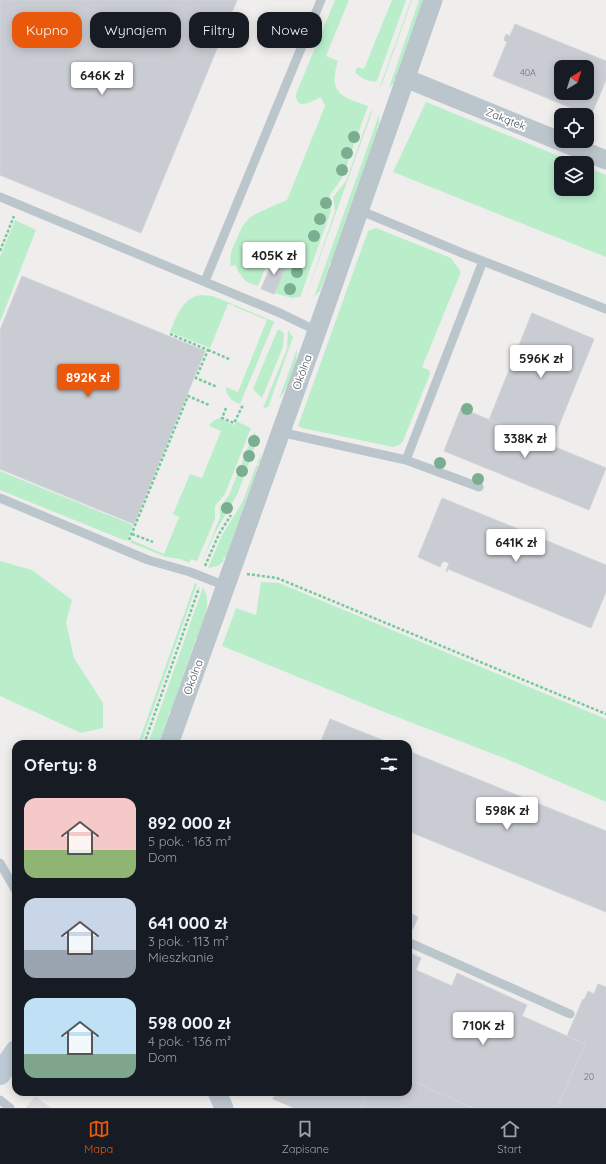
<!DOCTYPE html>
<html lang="pl">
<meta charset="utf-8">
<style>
body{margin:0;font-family:Quicksand,sans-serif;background:#242831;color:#f1f3f6;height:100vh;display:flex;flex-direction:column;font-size:15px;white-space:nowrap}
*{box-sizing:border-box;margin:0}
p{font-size:13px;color:#9ea1a6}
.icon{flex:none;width:22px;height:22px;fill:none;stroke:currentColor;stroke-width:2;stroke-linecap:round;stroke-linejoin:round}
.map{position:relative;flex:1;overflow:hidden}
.side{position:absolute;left:12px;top:740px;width:400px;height:356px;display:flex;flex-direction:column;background:#171b24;border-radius:12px;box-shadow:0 2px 10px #0003}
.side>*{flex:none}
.guide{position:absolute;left:12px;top:12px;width:400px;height:36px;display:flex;gap:8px}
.needle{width:26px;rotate:38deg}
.controls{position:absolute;left:554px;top:60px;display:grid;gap:8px}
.controls a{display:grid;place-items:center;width:40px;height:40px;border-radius:8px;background:#171b24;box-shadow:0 2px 10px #0003;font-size:20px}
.price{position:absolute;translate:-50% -34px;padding:0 9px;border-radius:4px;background:#fff;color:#222;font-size:13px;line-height:26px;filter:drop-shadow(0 1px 2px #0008)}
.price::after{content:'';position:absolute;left:50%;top:24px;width:12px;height:9px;margin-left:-6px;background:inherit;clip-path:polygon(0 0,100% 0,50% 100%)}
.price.active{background:#ea580c;color:#fff}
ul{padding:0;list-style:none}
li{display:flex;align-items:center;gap:12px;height:100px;padding:0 12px}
li span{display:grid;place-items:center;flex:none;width:112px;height:80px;border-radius:12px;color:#555}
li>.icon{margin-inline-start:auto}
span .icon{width:48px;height:48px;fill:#fffc;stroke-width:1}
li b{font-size:17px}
h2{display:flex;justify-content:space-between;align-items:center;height:48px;padding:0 12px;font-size:17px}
.chip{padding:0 14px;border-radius:12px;background:#171b24;box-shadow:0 2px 10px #0003;font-size:14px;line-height:36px}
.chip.active{background:#ea580c;color:#fff}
.tabs{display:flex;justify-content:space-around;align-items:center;height:56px;border-top:1px solid #363941;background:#171b24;font-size:11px;color:#9ea1a6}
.tabs a{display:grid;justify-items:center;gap:2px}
.tabs .active{color:#ea580c}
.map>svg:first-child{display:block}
.education{fill:#e0dedf}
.green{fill:#baeecb}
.building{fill:#c9ccd2;stroke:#d1d3d8;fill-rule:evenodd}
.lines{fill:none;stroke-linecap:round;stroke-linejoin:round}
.path{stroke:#73cb9b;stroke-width:2.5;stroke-dasharray:3 2;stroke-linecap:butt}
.lane{stroke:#bbc5cc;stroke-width:9}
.street{stroke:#bbc5cc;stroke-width:19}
.secondary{stroke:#bdc9d4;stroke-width:22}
.tree{fill:#79ae90}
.labels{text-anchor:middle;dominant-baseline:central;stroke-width:3.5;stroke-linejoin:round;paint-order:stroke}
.number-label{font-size:9px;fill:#667078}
.street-label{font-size:11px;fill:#45515a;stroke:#fff}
</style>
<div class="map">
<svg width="606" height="1108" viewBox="0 0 606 1108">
<rect width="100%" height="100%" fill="#f0eded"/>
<!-- education -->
<path class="education" d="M35,1096L51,1108H26Z"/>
<!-- green -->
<path class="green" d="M335,0H349L326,56L338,61C328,94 341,96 368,106L342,178L330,195L331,211L300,297L292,298L274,293L286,264L270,257L258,286L247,282L242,277V276C238,273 237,269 236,265L230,266L231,252L242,227L248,219L255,214L287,200L325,106L321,97C312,101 296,112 296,94Z
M392,0H406L377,81C370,83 360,78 355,72L357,67L364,69Z
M411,0H412L382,84L379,89Z
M419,0H424L395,82L389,88Z
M426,102L576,163H561V189H587V167L606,175V257L393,172Z
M372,108L371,115L304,302L335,211L333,197L346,181Z
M379,115V125L377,127L378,129L331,263H329V267L320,291L314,297Z
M15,220L36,230L0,322V257Z
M376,228L451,258L461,272L422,367L429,370L430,374L403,441L399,445L393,447L302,428L298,426L368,231Z
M200,295L213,296L275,322H274L240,404C232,402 226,396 226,387L238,392L267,320L233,306L234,305L228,304L210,348L170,332C177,315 182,299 200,295Z
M278,329L284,333L283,347L262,398L253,389Z
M288,330L293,337L270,402L268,407L263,408L287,349Z
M297,349C298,363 288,389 279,399Z
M219,418L234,425L236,421L251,428L225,494L215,506V519L197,561L191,559L189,563L181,559L166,557L0,490V471L133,525L127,541L130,542L132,540L164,554L179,517L173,514L190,474L202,478L221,431L209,426L213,421Z
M254,432L258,438L238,493L215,533L200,567L220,517V507L229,495Z
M261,453L260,461L257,465L258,467L226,557L223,558L224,561L218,566L208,568L222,535L242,503Z
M0,561L32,570L72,600L66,622L74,658L103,703V728L81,733L0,696Z
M261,582L279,583L606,719V802L509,760L379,710L222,646L236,608L256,615Z
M195,583L197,584L195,590L141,744H138Z
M203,587C213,604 203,621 197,638L195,639V642L171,711L169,712V715L159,744H148Z"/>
<!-- building -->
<path class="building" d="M0,0H237L141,233L0,175Z
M515,24L606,61V80L591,116L493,76L507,42L504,40L506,34L510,36ZM561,67H587V93H561Z
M274,258L287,264L274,294L261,289Z
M22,276L205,351L134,524L0,469V330Z
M532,313L594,339L551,445L489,420Z
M461,408L606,468L589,510L444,451Z
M442,498L606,565V592L591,628L448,569L447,572L446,571L449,563L443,561L440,567L418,557Z
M330,719L392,744H320Z
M408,751L606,831V912L408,831Z
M412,914L418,917L413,929L408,927V923Z
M408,952L421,958L416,970L452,986L457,973L527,1005L522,1016L585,1044L557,1108H473L408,1079Z
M598,984L606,987V1108H557L585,1044L567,1036L583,999L584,1000L588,991L594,994Z
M408,1079L473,1108H361L368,1092H408Z
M276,1092H368L361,1108H294L273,1099Z"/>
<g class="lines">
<!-- path -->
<path class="path" d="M0,251L14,216
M170,334L208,350L196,378L217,387
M208,350L229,359
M226,408L222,418L234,423L243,405
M132,534L153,542
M129,540L188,396L209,405
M205,566L219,534L231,515
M247,574L277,578L606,714
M144,744L199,588"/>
<!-- lane -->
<path class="lane" d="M0,197L280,313L317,331
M359,210L462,253L606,309
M205,281L321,0
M280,432L406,460
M479,487L406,460L483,261
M0,498L148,560L190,572L226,586
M0,863L16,891
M408,942L570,1014
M0,1100L10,1108"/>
<!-- street -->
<path class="street" d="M405,78L606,160
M169,744L317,331L433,0
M217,1092L224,1108"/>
<!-- secondary -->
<path class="secondary" d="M0,1074L16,1051"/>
</g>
<!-- trees -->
<g class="tree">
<circle cx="354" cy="137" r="6"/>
<circle cx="347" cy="153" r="6"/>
<circle cx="342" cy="170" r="6"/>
<circle cx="326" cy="203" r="6"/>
<circle cx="320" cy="219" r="6"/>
<circle cx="314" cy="236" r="6"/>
<circle cx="297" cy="272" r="6"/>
<circle cx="290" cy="289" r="6"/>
<circle cx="467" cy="409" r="6"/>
<circle cx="254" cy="441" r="6"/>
<circle cx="249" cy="456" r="6"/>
<circle cx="440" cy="463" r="6"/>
<circle cx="242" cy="471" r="6"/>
<circle cx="478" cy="479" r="6"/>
<circle cx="227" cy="508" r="6"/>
</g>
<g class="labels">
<!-- number labels -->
<g class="number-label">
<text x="528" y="72">40A</text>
<text x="589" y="1076">20</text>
</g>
<!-- street labels -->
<g class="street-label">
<text transform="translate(506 119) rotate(22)">Zakątek</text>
<text transform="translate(302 372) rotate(-70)">Okólna</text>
<text transform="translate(193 677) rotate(-70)">Okólna</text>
</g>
</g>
</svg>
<div class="controls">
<a><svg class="needle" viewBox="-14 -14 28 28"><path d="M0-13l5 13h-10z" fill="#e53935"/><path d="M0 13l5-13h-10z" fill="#9ea1a6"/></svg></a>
<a><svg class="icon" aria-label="locate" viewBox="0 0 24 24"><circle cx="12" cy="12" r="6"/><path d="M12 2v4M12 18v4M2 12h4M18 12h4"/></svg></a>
<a><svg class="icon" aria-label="layers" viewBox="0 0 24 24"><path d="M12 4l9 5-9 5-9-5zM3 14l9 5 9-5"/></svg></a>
</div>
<b class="price" style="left:102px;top:96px">646K zł</b>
<b class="price" style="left:274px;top:276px">405K zł</b>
<b class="price" style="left:541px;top:379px">596K zł</b>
<b class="price active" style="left:88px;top:398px">892K zł</b>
<b class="price" style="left:525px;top:459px">338K zł</b>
<b class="price" style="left:516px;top:563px">641K zł</b>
<b class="price" style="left:507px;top:831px">598K zł</b>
<b class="price" style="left:483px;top:1046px">710K zł</b>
<div class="guide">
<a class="chip active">Kupno</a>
<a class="chip">Wynajem</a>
<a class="chip">Filtry</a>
<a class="chip">Nowe</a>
</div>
<section class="side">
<h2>Oferty: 8<svg class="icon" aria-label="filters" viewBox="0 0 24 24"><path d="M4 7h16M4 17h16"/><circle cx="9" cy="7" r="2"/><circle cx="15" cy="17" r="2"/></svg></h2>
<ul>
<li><span style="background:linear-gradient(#f6c9c9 65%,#8fb573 0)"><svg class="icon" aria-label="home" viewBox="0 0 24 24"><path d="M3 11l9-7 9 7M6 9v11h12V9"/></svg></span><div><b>892 000 zł</b><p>5 pok. · 163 m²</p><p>Dom</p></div></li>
<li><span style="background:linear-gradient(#c9d6e8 65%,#9aa5b1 0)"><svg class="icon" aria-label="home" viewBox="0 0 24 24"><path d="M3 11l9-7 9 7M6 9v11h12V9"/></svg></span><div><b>641 000 zł</b><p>3 pok. · 113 m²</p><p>Mieszkanie</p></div></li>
<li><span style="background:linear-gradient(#bfe0f5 70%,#7fa58c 0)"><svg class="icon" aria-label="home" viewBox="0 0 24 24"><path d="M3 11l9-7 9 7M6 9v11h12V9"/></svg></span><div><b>598 000 zł</b><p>4 pok. · 136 m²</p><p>Dom</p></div></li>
</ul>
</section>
</div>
<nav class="tabs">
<a class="active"><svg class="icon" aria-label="map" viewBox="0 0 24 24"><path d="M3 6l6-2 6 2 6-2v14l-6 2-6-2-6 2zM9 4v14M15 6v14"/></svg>Mapa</a>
<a><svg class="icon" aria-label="saved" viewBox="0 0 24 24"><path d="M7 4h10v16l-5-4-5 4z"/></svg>Zapisane</a>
<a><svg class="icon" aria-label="home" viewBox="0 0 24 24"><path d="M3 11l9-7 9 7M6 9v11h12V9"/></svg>Start</a>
</nav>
